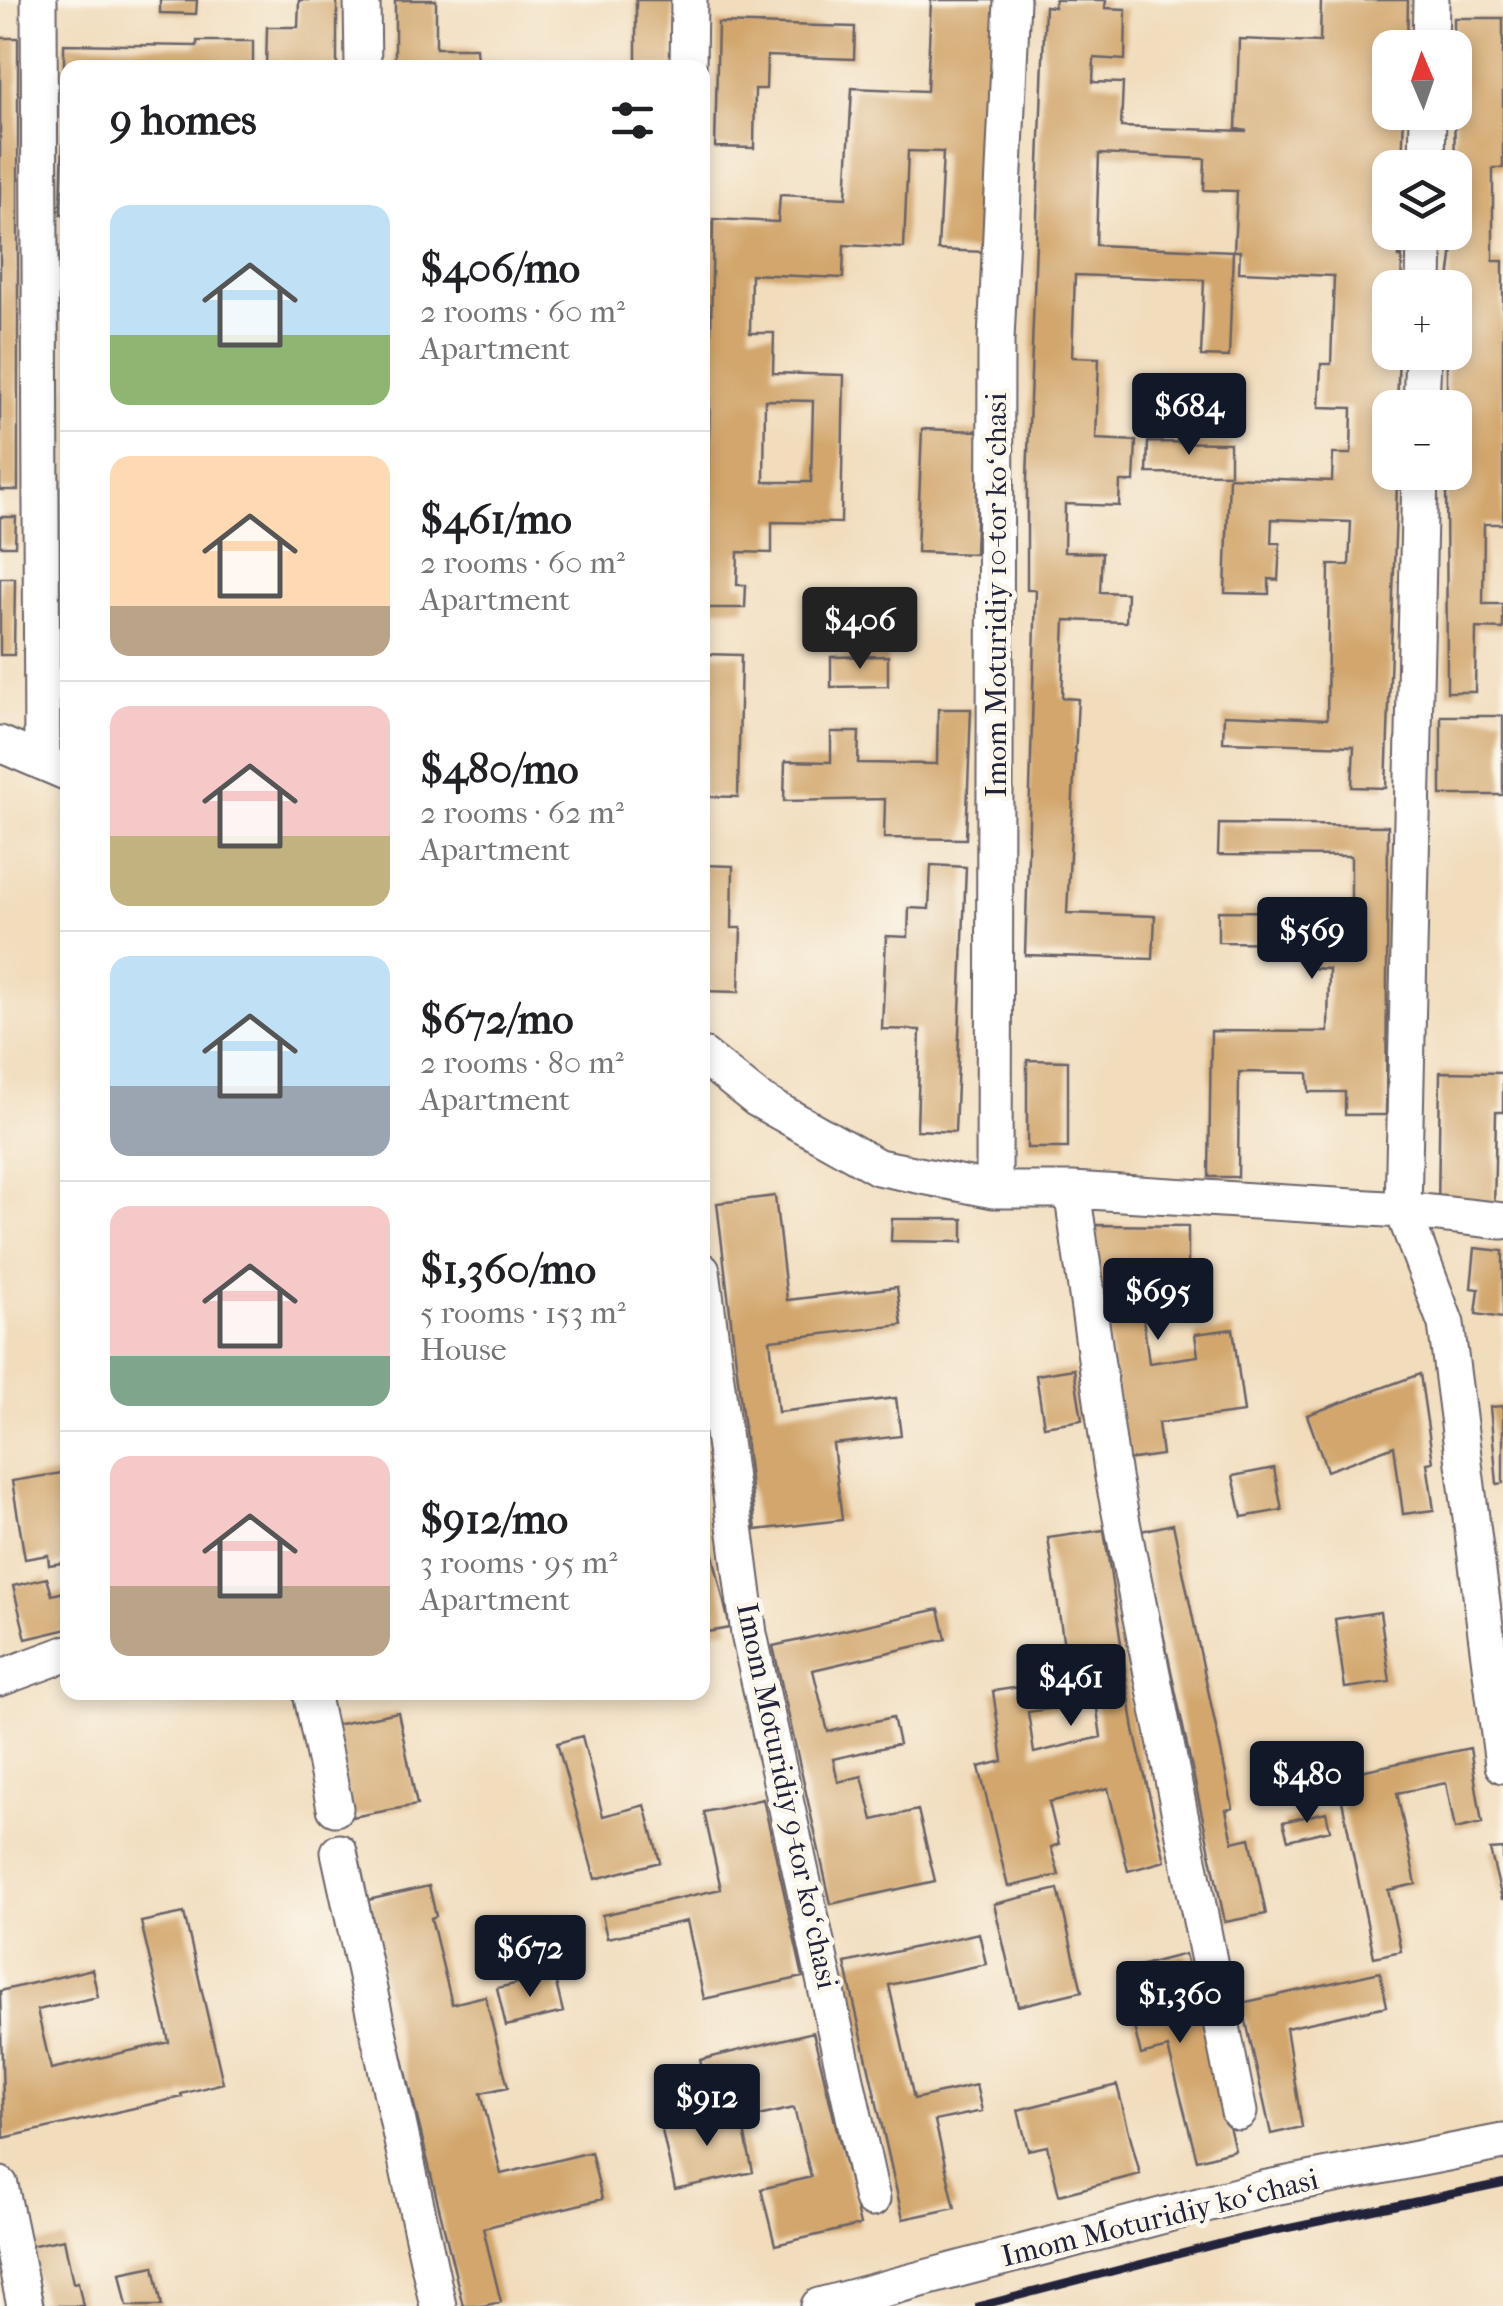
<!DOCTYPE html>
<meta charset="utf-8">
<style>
body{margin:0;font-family:"IM FELL French Canon",serif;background:#f6f6f6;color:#202124;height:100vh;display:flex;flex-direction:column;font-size:38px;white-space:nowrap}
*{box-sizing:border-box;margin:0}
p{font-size:32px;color:#757577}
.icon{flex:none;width:55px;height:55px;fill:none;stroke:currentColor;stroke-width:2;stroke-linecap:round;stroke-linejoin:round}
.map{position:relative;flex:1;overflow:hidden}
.side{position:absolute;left:60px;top:60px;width:650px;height:1640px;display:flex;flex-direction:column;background:#fff;border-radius:20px;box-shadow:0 5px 15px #0003}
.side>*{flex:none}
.needle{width:65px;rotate:358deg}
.buttons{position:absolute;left:1372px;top:30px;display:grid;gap:20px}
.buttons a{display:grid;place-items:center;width:100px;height:100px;border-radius:20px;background:#fff;box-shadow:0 5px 15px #0003;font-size:50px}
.price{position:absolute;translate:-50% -85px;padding:0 22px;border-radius:10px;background:#111827;color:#fff;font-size:32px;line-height:65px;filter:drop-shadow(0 2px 5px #0008)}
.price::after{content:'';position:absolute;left:50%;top:60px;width:30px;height:22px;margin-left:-15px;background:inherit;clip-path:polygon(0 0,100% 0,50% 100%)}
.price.on{background:#222;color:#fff}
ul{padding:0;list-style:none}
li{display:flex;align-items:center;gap:30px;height:250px;padding:0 50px}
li+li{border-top:2px solid #e0e0e0}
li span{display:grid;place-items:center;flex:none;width:280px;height:200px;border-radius:20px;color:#555}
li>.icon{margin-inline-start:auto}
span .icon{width:120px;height:120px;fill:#fffc;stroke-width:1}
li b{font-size:42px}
h2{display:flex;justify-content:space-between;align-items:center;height:120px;padding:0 50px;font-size:42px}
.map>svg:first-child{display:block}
.building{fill:#d2a66c;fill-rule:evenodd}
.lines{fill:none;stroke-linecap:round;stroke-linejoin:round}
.street-casing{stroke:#6a6368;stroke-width:39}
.street{stroke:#fff;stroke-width:35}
.rail{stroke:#22223b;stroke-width:8}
.labels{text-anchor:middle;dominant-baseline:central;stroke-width:10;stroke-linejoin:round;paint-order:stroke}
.street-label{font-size:30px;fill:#22223b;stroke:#fbf7ec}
</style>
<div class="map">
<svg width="1503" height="2306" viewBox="0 0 1503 2306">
<rect width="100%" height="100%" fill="#fbf7ec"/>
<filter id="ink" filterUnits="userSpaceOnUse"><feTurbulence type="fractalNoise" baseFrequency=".01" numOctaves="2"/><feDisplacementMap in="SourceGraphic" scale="20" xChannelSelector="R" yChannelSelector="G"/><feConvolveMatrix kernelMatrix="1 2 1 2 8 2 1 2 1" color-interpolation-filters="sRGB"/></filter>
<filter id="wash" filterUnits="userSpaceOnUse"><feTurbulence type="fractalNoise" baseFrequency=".0048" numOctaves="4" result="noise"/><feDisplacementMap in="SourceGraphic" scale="40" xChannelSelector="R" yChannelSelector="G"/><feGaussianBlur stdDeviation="2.25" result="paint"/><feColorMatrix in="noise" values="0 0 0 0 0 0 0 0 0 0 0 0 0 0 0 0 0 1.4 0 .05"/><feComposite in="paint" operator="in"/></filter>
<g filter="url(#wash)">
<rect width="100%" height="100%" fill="#f1dcbc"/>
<g id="blocks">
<!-- building -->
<path class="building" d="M160,0H197L196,14L160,13Z
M299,0H337V68H266L267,27H298Z
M395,0H436V48H476L477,62H497V68H395Z
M636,0H673V68H636Z
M931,0H996L985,252L938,250L943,152L908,151L904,248L844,245L843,278L751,274L750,333H774L773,373L844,375L841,523L772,522V553L738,552L737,585H746L745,608H706L713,219L778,222L780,195L846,198L852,88L927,91ZM765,400L813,401L811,482H764Z
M1055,0H1106L1105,8L1126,9L1125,60L1094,58L1093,82L1123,83L1121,127L1247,131L1236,129L1239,39L1320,42L1321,0H1408L1407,48H1390V112H1404L1402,168H1390V232H1400L1399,257L1402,256L1401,288H1390V352H1399L1397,408H1390V472H1395L1397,483L1386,788L1352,787L1354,746L1223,742L1224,715L1327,719L1329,565H1349L1351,522L1272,519L1271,543H1280L1278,580L1269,579V594L1225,593L1229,477L1332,481L1333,454H1351L1352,408L1319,407L1321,364H1331L1334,276L1239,272L1240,251H1234L1237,191L1204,190L1205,159L1099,154L1096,245L1233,251L1229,357L1201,356L1204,280L1075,275L1072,357L1099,358L1096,439L1136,441L1134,482H1120L1119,506L1065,504L1064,552L1102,553L1100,592L1127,593L1126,622L1065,620L1062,698L1078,699L1067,913L1155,916L1153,959L1025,955L1036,590H1027V479L1045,6L1054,7Z
M1454,18H1503V168H1493V261H1503V524H1484L1483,604H1503V629L1476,628L1475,692H1447L1446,472H1455V408H1447V352H1455V288H1448L1455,232Z
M718,23L855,27L854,59L767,56L766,89H755L754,148L715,147Z
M0,38H18V490H0Z
M197,41H253V68H64V44L197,46Z
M63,135H68V214H61Z
M61,254H68V306H61Z
M922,429L979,431L975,554L917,552Z
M1148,442L1230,443V474L1147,473Z
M0,517H16L15,546H0Z
M0,578H15L14,655H0Z
M702,654L741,655L738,797L702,796Z
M888,656V686L831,687V657Z
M938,709H971L966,839L884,838L885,799L784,801L785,761L831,762V732H859L858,763L937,764Z
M1441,716H1503V795H1441Z
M1219,824L1388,826L1386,1115H1345V1092H1309L1308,1073L1239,1072L1238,1177H1209L1211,1031L1328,1032L1329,969L1310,968V943L1218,942V911L1351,912V856L1218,855Z
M702,865L733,866L732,928H741L739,992L702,991Z
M931,865L966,867L955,1132L917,1130L920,1030L882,1029L886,936L908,937L909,908L929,909Z
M1027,1060L1068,1061V1148H1027Z
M1440,1072L1503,1073V1112H1496L1494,1212L1438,1211Z
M775,1196L787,1300L897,1287L902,1325L770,1340L778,1412L896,1398L901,1436L833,1444L842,1520L756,1530L717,1203Z
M892,1219H963V1242L891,1241Z
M1092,1225L1188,1226V1266L1136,1265L1149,1363L1198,1356L1195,1334L1233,1329L1244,1412L1158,1423L1162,1455L1126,1460Z
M1475,1248L1503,1251V1318L1476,1314L1479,1289L1471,1288Z
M1074,1369L1082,1420L1044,1426L1036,1375Z
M1420,1374L1433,1462L1427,1463L1434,1510L1403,1514L1394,1446L1327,1471L1307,1415Z
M1503,1406V1483L1497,1484L1490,1407Z
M1274,1468L1282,1510L1242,1517L1233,1476Z
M68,1472V1562L49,1565L48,1555L25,1559L12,1481Z
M702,1508L730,1628L702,1633Z
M1173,1524L1233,1808L1226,1810L1233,1842L1250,1838L1266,1914L1225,1922L1141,1531Z
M1104,1530L1134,1730L1165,1861L1128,1871L1108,1788L1049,1802L1059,1844L1051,1847L1059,1875L1008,1887L979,1767L1003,1761L993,1691L1069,1680L1048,1538ZM1096,1702L1101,1737L1034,1753L1028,1712Z
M47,1578L52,1595L68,1591V1629L26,1639L13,1586Z
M939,1609L946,1639L813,1670L828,1732L893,1717L899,1744L833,1759L838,1782L862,1776L873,1820L918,1810L935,1881L831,1904L773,1646Z
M1380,1612L1390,1682L1345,1688L1335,1619Z
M398,1712L417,1805L352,1817L334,1725Z
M582,1736L603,1816L645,1805L660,1862L595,1879L557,1743Z
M1470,1748L1482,1823L1455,1829L1446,1783L1397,1793L1416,1884L1388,1890L1401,1951L1374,1957L1337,1776Z
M763,1799L803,1977L704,1999L687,1921L607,1938L602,1915L721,1889L704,1812Z
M1326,1812L1330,1830L1288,1840L1283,1822Z
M1503,1849V1899H1502L1490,1850Z
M429,1886L436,1916L431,1918L452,2004L485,1996L508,2087L481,2093L501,2174L591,2152L602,2199L483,2228L501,2302L482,2306H463L372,1932L375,1931L368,1900Z
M1058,1889L1082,1991L1018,2006L994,1904Z
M184,1913L223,2083L181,2094L182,2097L4,2138L0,1991L92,1969L98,1997L37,2010L51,2069L169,2042L141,1922Z
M979,1933L986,1964L889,1985L914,2099L976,2085L982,2111L935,2121L955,2208L903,2219L845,1963Z
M1185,1954L1235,2150L1197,2160L1168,2048L1141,2055L1120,1971Z
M1380,1972L1387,2006L1286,2028L1302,2127L1271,2134L1242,2003Z
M554,1975L563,2012L506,2026L497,1988Z
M813,2032L860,2225L775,2245L761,2189L811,2177L794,2108L745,2119L741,2100L712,2107L700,2060Z
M1117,2085L1140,2174L1059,2195L1047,2146L1028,2150L1018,2110Z
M739,2108L753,2172L675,2189L661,2126Z
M64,2239L73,2283L78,2282L83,2306H44L29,2246Z
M154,2266L162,2306H127L120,2273Z"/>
</g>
</g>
<g filter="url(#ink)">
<use href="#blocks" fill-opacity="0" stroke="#6a6368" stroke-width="2.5"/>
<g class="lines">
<!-- street casing -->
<g class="street-casing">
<path id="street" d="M39,0L42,762
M362,0L363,68
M1430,48L1431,0
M688,68L689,0
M1427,168L1428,112
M1424,288L1425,232
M1421,408L1423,352
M1420,472L1403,1210L1446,1324L1503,1765
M0,744L68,773
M702,1055L757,1099L878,1167L994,1190H1072L1403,1210L1503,1221
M994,1190L996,340L1012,0
M1072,1190L1113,1477L1239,2112
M702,1271L749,1634L872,2199
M0,1678L68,1653
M311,1692L335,1808
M339,1852L438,2306
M0,2185L25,2306
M819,2306L1263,2189L1503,2142"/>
</g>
<!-- street -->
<use href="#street" class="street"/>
<!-- rail -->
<path class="rail" d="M979,2306L1241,2238L1503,2183"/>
</g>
</g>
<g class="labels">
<!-- street labels -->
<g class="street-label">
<text transform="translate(996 595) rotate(-90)">Imom Moturidiy 10-tor koʻchasi</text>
<text transform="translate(787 1796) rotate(78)">Imom Moturidiy 9-tor koʻchasi</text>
<text transform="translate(1160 2218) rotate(-14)">Imom Moturidiy koʻchasi</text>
</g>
</g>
</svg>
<div class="buttons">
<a><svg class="needle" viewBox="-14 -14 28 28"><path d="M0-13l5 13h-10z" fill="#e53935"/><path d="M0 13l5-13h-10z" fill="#757577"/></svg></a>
<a><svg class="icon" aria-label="layers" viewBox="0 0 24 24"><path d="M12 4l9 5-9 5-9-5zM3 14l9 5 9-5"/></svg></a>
<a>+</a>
<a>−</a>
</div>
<b class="price" style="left:1189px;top:458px">$684</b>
<b class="price on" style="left:860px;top:672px">$406</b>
<b class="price" style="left:1312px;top:982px">$569</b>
<b class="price" style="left:1158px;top:1343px">$695</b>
<b class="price" style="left:1071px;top:1729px">$461</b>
<b class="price" style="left:1307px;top:1826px">$480</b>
<b class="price" style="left:530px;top:2000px">$672</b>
<b class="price" style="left:1180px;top:2046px">$1,360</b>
<b class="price" style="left:707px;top:2149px">$912</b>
<section class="side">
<h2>9 homes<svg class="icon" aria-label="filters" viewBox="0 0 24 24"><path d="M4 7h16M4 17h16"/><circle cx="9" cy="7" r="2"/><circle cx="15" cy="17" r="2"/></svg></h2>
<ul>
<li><span style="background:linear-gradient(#bfe0f5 65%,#8fb573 0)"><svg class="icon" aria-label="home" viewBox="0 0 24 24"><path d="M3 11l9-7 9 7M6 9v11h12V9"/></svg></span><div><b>$406/mo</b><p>2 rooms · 60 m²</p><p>Apartment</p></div></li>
<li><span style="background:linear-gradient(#ffd9b3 75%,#b9a48a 0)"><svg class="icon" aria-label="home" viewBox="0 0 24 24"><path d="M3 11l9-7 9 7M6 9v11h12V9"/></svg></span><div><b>$461/mo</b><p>2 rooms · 60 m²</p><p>Apartment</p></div></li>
<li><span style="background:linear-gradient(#f6c9c9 65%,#c2b280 0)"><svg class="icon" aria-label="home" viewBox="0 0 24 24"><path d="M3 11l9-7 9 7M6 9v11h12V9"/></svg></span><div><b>$480/mo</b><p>2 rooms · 62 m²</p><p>Apartment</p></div></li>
<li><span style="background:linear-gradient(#bfe0f5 65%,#9aa5b1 0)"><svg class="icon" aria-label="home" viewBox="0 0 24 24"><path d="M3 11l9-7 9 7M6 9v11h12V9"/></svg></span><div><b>$672/mo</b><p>2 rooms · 80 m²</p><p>Apartment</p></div></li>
<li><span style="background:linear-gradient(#f6c9c9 75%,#7fa58c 0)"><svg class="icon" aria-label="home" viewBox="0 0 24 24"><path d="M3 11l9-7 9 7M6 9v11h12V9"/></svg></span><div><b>$1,360/mo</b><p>5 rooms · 153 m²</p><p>House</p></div></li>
<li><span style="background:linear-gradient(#f6c9c9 65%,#b9a48a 0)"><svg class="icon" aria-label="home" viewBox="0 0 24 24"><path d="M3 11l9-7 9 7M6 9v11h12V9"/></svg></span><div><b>$912/mo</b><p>3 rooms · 95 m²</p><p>Apartment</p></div></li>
</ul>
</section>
</div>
